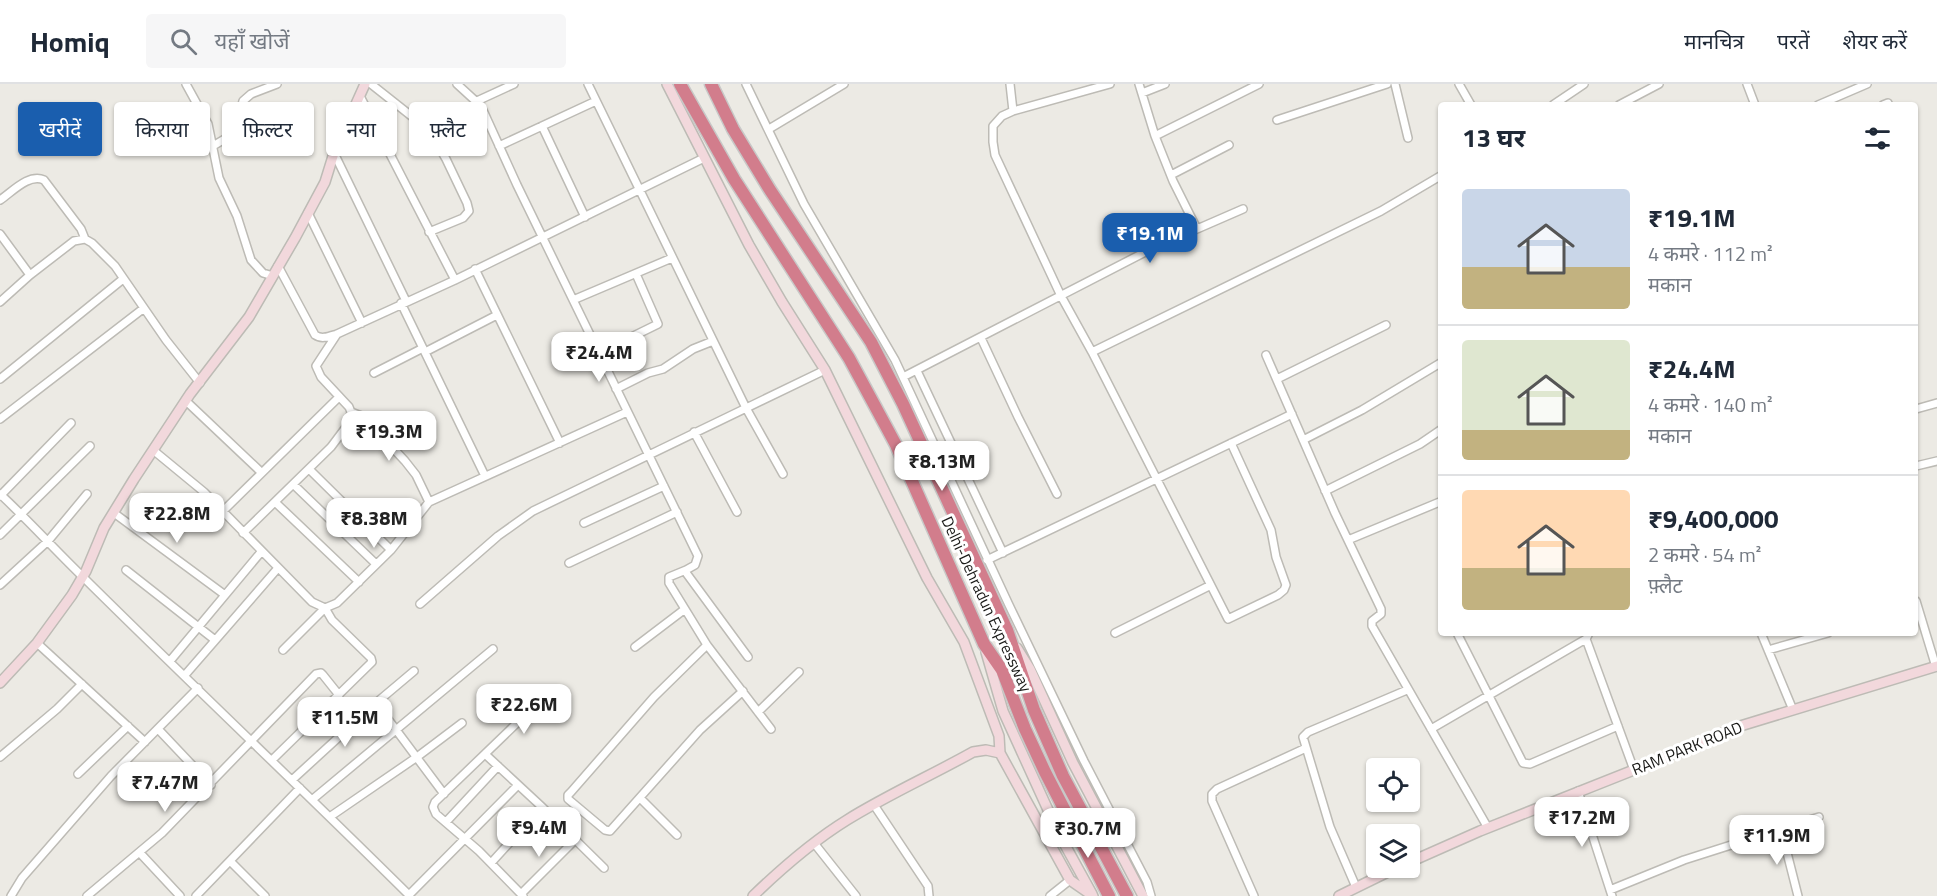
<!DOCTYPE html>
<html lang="hi">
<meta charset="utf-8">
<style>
body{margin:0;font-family:"Titillium Web","Noto Sans Devanagari",sans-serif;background:#f6f6f7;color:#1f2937;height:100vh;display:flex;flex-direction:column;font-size:22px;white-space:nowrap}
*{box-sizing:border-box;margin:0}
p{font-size:20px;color:#747a83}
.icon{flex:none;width:33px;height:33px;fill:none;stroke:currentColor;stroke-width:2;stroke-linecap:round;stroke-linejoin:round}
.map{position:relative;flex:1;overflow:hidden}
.details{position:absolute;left:1438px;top:18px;width:480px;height:534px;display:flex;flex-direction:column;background:#fff;border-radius:6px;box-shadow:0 2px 4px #0004}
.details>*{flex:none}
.top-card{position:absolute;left:18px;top:18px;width:570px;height:54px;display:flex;gap:12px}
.buttons{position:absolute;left:1366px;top:674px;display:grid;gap:12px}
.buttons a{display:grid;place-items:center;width:54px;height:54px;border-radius:6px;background:#fff;box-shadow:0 2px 4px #0004;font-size:30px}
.price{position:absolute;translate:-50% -51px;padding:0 14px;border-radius:12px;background:#fff;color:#222;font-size:20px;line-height:39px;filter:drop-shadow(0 2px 3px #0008)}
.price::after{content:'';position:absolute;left:50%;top:36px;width:18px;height:14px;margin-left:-9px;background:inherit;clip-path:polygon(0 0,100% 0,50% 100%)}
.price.current{background:#1a5eae;color:#fff}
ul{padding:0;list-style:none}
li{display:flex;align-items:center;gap:18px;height:150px;padding:0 24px}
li+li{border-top:2px solid #e0e1e3}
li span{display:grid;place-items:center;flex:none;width:168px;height:120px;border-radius:6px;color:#555}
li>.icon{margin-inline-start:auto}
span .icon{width:72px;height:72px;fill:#fffc;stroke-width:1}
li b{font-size:26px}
h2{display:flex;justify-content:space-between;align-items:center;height:72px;padding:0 24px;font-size:26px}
.tag{padding:0 21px;border-radius:6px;background:#fff;box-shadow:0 2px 4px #0004;font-size:21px;line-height:54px}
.tag.current{background:#1a5eae;color:#fff}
header{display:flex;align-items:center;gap:36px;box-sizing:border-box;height:84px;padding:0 30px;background:#fff;border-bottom:2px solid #e0e1e3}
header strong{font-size:28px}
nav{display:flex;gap:33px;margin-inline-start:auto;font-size:21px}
.search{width:420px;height:54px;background:#f6f6f7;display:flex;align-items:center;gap:15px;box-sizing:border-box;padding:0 21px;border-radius:6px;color:#747a83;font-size:22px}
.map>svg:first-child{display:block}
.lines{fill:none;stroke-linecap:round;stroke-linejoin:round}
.street-casing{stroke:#bdbbb5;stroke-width:10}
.secondary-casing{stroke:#bdbbb5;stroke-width:12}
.highway-casing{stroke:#c8c8c7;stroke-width:15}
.street{stroke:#fff;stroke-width:7}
.secondary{stroke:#f2d8dc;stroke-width:9}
.highway{stroke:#d27d8c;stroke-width:12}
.labels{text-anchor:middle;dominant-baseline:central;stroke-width:6;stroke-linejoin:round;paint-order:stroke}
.street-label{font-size:16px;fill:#191917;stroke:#fff}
</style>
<header>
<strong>Homiq</strong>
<div class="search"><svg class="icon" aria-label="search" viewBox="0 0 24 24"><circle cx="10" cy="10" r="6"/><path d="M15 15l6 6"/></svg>यहाँ खोजें</div>
<nav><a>मानचित्र</a><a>परतें</a><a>शेयर करें</a></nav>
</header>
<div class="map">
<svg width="1937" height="812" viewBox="0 0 1937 812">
<rect width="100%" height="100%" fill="#eceae4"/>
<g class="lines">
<!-- street casing -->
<g class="street-casing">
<path id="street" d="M186,0L208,40L219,94L237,132L251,176L263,189L273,192
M371,0L429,46L446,75L467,119L469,127L463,134L429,148
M457,0L481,22L517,101L698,472L695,481L686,486L687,490L748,573
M588,0L746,324L783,390
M746,0L804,120L895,276L1009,521L1084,677L1147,798L1151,812
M1010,0L1013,27
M1110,0L1013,27L1002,32L993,42V58L995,71L1061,212L1092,268L1228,535L1278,511L1284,506L1286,501L1276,473L1271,446L1231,359
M1139,0L1155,52
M1395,0L1408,54
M1459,0L1471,21
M1747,0L1755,21
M1142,9L1165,0
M360,12L455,196
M477,17L514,0
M1553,21L1584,0
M1619,21L1659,0
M1818,21L1867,0
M1883,21L1888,19
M1277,36L1387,0
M542,42L585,133
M769,45L844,0
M213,62L228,53L236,44L243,17L251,10L277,0
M499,62L596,17
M334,69L406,217
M1171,91L1229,61
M0,116C12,108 29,89 44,96L81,145L85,155
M308,129L362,239
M1197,145L1243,125
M0,150L30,191L0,218
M278,182L315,251C322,256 330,252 337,250L455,196L704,74
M475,185L560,359
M30,191L74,157L85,155L92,159L115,182L166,256L200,299
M573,216L672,174
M401,219L485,392
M981,254L1018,333L1057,410
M425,268L497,231
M1092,268L1381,127L1442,91
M599,269L658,240L636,190
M1266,271L1335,429L1381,525V530L1372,537V542L1488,744
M917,287L1003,469
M374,289L423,264
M903,293L1155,163L1197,145L1173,97L1155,52L1259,0
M0,295L123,195
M1277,295L1386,241
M616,305L648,289L663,285L693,265L713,257
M186,317L261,388
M1916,325L1937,319
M351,328L364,333L405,377L416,391L429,418
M0,335L144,224
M694,348L737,428
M1303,356L1362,326L1442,278
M153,366L204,408L312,518L325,524L337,519L391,466L429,418L627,328
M1916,382L1937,377
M310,386L391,466
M294,401L376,480
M1325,407L1420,360L1442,345
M0,410C29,437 55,466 84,494C192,601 302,705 410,812
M0,412L71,339
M276,419L359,498
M222,428L339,313
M114,429L225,511
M584,439L664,402
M243,449L331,363L349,339L351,328L349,323L321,293L316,282L337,250
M0,451L90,362
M1348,456L1442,417
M987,476L1292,330
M569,479L677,428
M126,486L215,556
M686,486L669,493V499L707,561L771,645
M0,501L48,457L87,410
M1916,517L1936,583
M420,520L498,452L533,427L825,286
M1115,549L1209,502
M1457,549L1523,679L1530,680L1618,642
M1761,549L1793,626
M1586,555L1634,686
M37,559L145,658
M707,561L654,613L571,708L568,711V715L605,746L610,747L700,646L743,607
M635,563L685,525
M1768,566L1828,549
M170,577L261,468
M185,591L278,484
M376,619L414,587
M758,628L799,588
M158,645L211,701
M1431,645L1579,559L1586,555L1589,549
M486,671L542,723L604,784
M0,673L57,625L82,600
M272,676L372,578L371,574L332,536L325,524L283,566
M78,690L128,642
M292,696L376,619L444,710
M1578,707L1612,812
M640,714L677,751
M313,715L493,565
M874,721L928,802L929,812
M331,732L417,673L462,639
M446,738L498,682
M1781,745L1798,812
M814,759L856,812
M140,769L180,812
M230,777L265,812
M491,779L542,723
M1356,803L1330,743L1303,653L1308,648L1407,606
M1610,806L1684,776L1819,733
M521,810L575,756
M11,812L22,794L111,692L198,604
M87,812L162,749L316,590L321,589L323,591L339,611
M196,812L300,704
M408,812L518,701
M523,812L479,767L436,730L433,723L435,718L544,613
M1050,812L1070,796
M1254,812L1212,717V710L1217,705L1306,664"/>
</g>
<!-- secondary casing -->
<g class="secondary-casing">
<path id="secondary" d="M667,0L749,161L782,218L825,286L927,494L964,558L999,652L1000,669
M1017,564L1030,585L1073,679L1143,812
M986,568L1003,627L1059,750L1092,810
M0,599L37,559L72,511L86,487L104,444L134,395L190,310L249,233L295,154L325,98L334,69L365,0
M1410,778L1480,747L1664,674L1737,643L1937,582
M753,812C782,784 813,757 847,736C887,711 932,691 973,668L986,666L1000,669L1070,796L1093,812
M1339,812L1398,783"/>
</g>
<!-- highway casing -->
<g class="highway-casing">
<path id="highway" d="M680,0L734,95L849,274L896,361L984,560L1002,586L1025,645L1045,688L1109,812
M711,0L733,45L770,106L871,258L903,320L1007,546L1034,626L1063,692L1127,812"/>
</g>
<!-- street -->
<use href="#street" class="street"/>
<!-- secondary -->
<use href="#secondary" class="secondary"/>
<!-- highway -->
<use href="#highway" class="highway"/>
</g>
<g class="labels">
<!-- street labels -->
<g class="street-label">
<text transform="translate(987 520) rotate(65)">Delhi-Dehradun Expressway</text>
<text transform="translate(1687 664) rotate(-22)">RAM PARK ROAD</text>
</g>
</g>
</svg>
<div class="buttons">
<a><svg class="icon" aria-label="locate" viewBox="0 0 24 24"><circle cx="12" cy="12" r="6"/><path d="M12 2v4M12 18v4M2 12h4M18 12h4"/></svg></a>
<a><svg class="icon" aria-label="layers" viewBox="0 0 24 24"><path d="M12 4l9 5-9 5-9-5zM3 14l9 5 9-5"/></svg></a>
</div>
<b class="price current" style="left:1150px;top:180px">₹19.1M</b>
<b class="price" style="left:599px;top:299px">₹24.4M</b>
<b class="price" style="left:389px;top:378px">₹19.3M</b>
<b class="price" style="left:942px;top:408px">₹8.13M</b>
<b class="price" style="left:177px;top:460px">₹22.8M</b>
<b class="price" style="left:374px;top:465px">₹8.38M</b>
<b class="price" style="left:524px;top:651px">₹22.6M</b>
<b class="price" style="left:345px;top:664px">₹11.5M</b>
<b class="price" style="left:165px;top:729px">₹7.47M</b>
<b class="price" style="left:1582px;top:764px">₹17.2M</b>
<b class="price" style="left:539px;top:774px">₹9.4M</b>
<b class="price" style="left:1088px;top:775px">₹30.7M</b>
<b class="price" style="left:1777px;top:782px">₹11.9M</b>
<div class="top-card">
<a class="tag current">खरीदें</a>
<a class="tag">किराया</a>
<a class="tag">फ़िल्टर</a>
<a class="tag">नया</a>
<a class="tag">फ़्लैट</a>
</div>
<section class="details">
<h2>13 घर<svg class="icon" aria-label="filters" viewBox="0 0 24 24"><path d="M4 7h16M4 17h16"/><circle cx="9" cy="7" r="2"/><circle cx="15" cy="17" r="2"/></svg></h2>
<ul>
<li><span style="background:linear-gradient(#c9d6e8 65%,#c2b280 0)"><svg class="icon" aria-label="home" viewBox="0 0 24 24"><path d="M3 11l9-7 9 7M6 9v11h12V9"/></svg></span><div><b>₹19.1M</b><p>4 कमरे · 112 m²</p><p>मकान</p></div></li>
<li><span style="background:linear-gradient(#dfe7d0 75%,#c2b280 0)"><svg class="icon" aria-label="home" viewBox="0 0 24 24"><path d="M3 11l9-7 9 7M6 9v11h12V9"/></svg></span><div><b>₹24.4M</b><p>4 कमरे · 140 m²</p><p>मकान</p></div></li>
<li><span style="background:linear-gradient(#ffd9b3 65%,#c2b280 0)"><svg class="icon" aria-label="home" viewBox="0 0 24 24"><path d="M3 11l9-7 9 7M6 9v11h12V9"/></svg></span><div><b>₹9,400,000</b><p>2 कमरे · 54 m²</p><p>फ़्लैट</p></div></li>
</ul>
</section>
</div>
